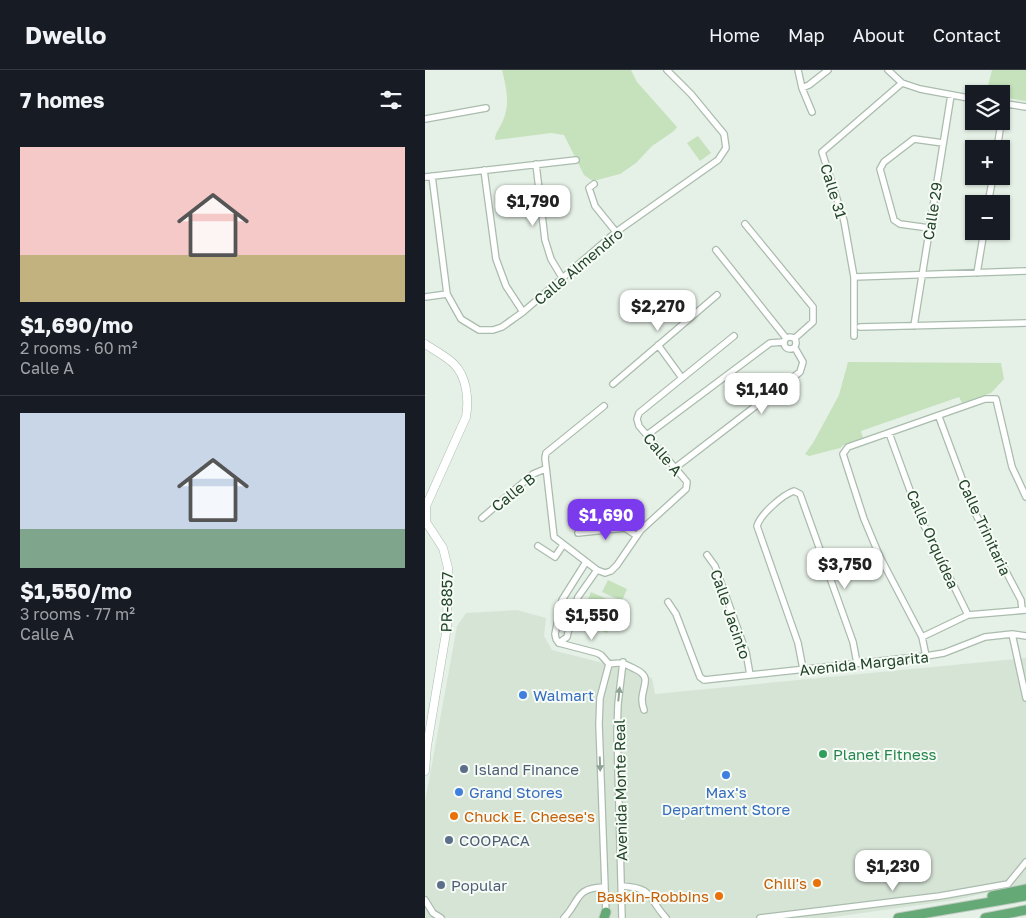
<!DOCTYPE html>
<meta charset="utf-8">
<style>
body{margin:0;font-family:"Golos Text",sans-serif;background:#242831;color:#f1f3f6;height:100vh;display:flex;flex-direction:column;font-size:19px;white-space:nowrap}
*{box-sizing:border-box;margin:0}
p{font-size:16px;color:#9ea1a6}
.icon{flex:none;width:28px;height:28px;fill:none;stroke:currentColor;stroke-width:2;stroke-linecap:round;stroke-linejoin:round}
.map{position:relative;flex:1;overflow:hidden}
.details{display:flex;flex-direction:column;background:#171b24;width:425px}
.details>*{flex:none}
.tools{position:absolute;left:540px;top:15px;display:grid;gap:10px}
.tools a{display:grid;place-items:center;width:45px;height:45px;border-radius:0px;background:#171b24;box-shadow:0 1px 4px #0004;font-size:25px}
.price{position:absolute;translate:-50% -42px;padding:0 11px;border-radius:10px;background:#fff;color:#222;font-size:16px;line-height:32px;filter:drop-shadow(0 1px 2px #0008)}
.price::after{content:'';position:absolute;left:50%;top:30px;width:15px;height:11px;margin-left:-8px;background:inherit;clip-path:polygon(0 0,100% 0,50% 100%)}
.price.current{background:#7c3aed;color:#fff}
ul{padding:0;list-style:none}
li{display:grid;align-content:center;gap:10px;height:265px;padding:0 20px}
li+li{border-top:1px solid #363941}
li span{display:grid;place-items:center;height:155px;border-radius:0px;color:#555}
li>.icon{margin-inline-start:auto}
span .icon{width:90px;height:90px;fill:#fffc;stroke-width:1}
li b{font-size:21px}
h2{display:flex;justify-content:space-between;align-items:center;height:60px;padding:0 20px;font-size:21px}
header{display:flex;align-items:center;gap:30px;box-sizing:border-box;height:70px;padding:0 25px;background:#171b24;border-bottom:1px solid #363941}
header strong{font-size:24px}
nav{display:flex;gap:28px;margin-inline-start:auto;font-size:18px}
main{display:flex;flex:1;min-height:0}
.map>svg:first-child{display:block}
.built{fill:#d6e4d6}
.green{fill:#c5e2bc}
.lines{fill:none;stroke-linecap:round;stroke-linejoin:round}
.minor-tunnel{stroke:#becec0;stroke-width:5.5;stroke-dasharray:5.5 3;stroke-linecap:butt}
.minor-casing{stroke:#aabcad;stroke-width:8}
.tertiary-casing{stroke:#aabcad;stroke-width:9}
.primary-casing{stroke:#c1cbc3;stroke-width:11}
.minor{stroke:#fff;stroke-width:5.5}
.tertiary{stroke:#fff;stroke-width:8}
.primary{stroke:#65a976;stroke-width:9}
.oneway{fill:#90a294}
.shop-dot{fill:#3f7fe0;stroke:#f6fbf6;stroke-width:2}
.leisure-dot{fill:#2e9e5b;stroke:#f6fbf6;stroke-width:2}
.service-dot{fill:#5c6f8a;stroke:#f6fbf6;stroke-width:2}
.food-dot{fill:#e8710a;stroke:#f6fbf6;stroke-width:2}
.labels{text-anchor:middle;dominant-baseline:central;stroke-width:4;stroke-linejoin:round;paint-order:stroke}
.street-label{font-size:15px;fill:#224429;stroke:#f6fbf6}
.shop-label{font-size:15px;fill:#366cbe;stroke:#f6fbf6;text-anchor:start}
.leisure-label{font-size:15px;fill:#27864d;stroke:#f6fbf6;text-anchor:start}
.service-label{font-size:15px;fill:#4e5e75;stroke:#f6fbf6;text-anchor:start}
.food-label{font-size:15px;fill:#c56008;stroke:#f6fbf6;text-anchor:end}
</style>
<header>
<strong>Dwello</strong>
<nav><a>Home</a><a>Map</a><a>About</a><a>Contact</a></nav>
</header>
<main>
<section class="details">
<h2>7 homes<svg class="icon" aria-label="filters" viewBox="0 0 24 24"><path d="M4 7h16M4 17h16"/><circle cx="9" cy="7" r="2"/><circle cx="15" cy="17" r="2"/></svg></h2>
<ul>
<li><span style="background:linear-gradient(#f6c9c9 70%,#c2b280 0)"><svg class="icon" aria-label="home" viewBox="0 0 24 24"><path d="M3 11l9-7 9 7M6 9v11h12V9"/></svg></span><div><b>$1,690/mo</b><p>2 rooms · 60 m²</p><p>Calle A</p></div></li>
<li><span style="background:linear-gradient(#c9d6e8 75%,#7fa58c 0)"><svg class="icon" aria-label="home" viewBox="0 0 24 24"><path d="M3 11l9-7 9 7M6 9v11h12V9"/></svg></span><div><b>$1,550/mo</b><p>3 rooms · 77 m²</p><p>Calle A</p></div></li>
</ul>
</section>
<div class="map">
<svg width="601" height="848" viewBox="0 0 601 848">
<rect width="100%" height="100%" fill="#e5f0e6"/>
<!-- built -->
<path class="built" d="M92,540L121,548L119,566L127,580L205,600L227,608L230,624L601,588V814L530,830L402,848H0V732L32,556L41,543Z"/>
<!-- green -->
<path class="green" d="M77,0H206L212,12L252,57L249,61L227,76L211,93L195,104L168,111L159,105L139,65L126,63L70,70C70,61 77,56 79,48C85,32 81,16 77,0Z
M567,0H601V31L576,27V24H564L563,16Z
M273,66L286,83L275,91L262,73Z
M423,292L576,293L579,309L566,323L537,333L534,327L436,361L438,368L419,375L415,378L384,386L380,384L388,373L414,325Z
M183,510L202,519L197,531L177,522Z
M166,522L193,534L182,563L154,551Z"/>
<g class="lines">
<!-- minor-tunnel -->
<path class="minor-tunnel" d="M145,541L148,533"/>
<!-- minor casing -->
<g class="minor-casing">
<path id="minor" d="M373,0L377,18L387,42
M463,0L477,13L495,19L549,29
M377,18L384,15L403,0
M576,33L601,37
M0,49L61,38
M572,79L579,34
M111,94L120,170L126,189L138,209
M59,100L71,189L81,216L98,242
M7,106L22,224L36,249L54,260H68L77,257L98,242L191,162L293,90L301,78L299,64L266,24L242,0
M0,107L151,90
M169,114L164,118L170,136L191,162
M563,134L568,106
M320,154L388,237V252L370,268
M504,158L475,154L469,150L455,99L459,92L489,69L518,73
M291,180L361,268
M552,203L559,161
M429,207L601,201
M0,227L22,224
M489,256L526,25
M435,257L601,253
M429,266V207L419,151L397,82L477,13
M359 273a6 6 0 1 1 12 0a6 6 0 1 1-12 0Z
M233,275L257,308
M188,314L292,225
M179,336L121,383L120,388L129,467L172,500L180,503L186,501L192,495L216,460L261,419L262,412L257,406L214,356L212,349L214,343L309,266
M514,347L549,441L596,530L597,539
M464,363L494,445L543,545
M222,365L345,273L359,272
M250,398L375,302L378,292L370,278
M57,448L108,404L120,399
M153,463L200,458L212,466
M113,476L130,487L138,475
M282,485L290,496L321,582L325,605
M243,532L251,544L275,607L279,610L501,586L519,583L560,567L587,564L601,566
M587,564L601,628
M497,567L543,545L601,540
M134,573L131,569L130,564L137,530L161,492
M134,573L142,567L146,549L153,527L172,500
M134,573L172,583L176,585L184,594
M501,586L497,567L455,487L439,449L418,384L423,377L560,329H571L587,397L601,427
M184,594C197,592 198,593 210,599C227,607 218,614 217,629C217,632 218,637 219,640
M378,599L373,573L332,456C335,445 357,425 369,421L375,424L428,572L432,593
M197,816C229,818 222,827 241,848
M0,830L8,843L16,848
M181,845L174,654L175,628L184,594
M139,848C156,830 149,818 180,817
M197,848L192,662L193,634L198,592
M335,848L515,826L583,814L601,792"/>
</g>
<!-- tertiary casing -->
<g class="tertiary-casing">
<path id="tertiary" d="M0,274C9,280 21,286 29,294C42,307 44,330 41,347L1,436V452L18,478L23,498L22,557L2,676L0,701"/>
</g>
<!-- primary casing -->
<g class="primary-casing">
<path id="primary" d="M567,826L601,819
M179,848L181,842
M473,848L601,826
M560,848L601,840"/>
</g>
<!-- minor -->
<use href="#minor" class="minor"/>
<!-- tertiary -->
<use href="#tertiary" class="tertiary"/>
<!-- primary -->
<use href="#primary" class="primary"/>
</g>
<!-- one-way arrows -->
<defs><path id="oneway-solid" d="M-6-.8H1V-3.2L6.5 0L1 3.2V.8H-6Z" transform="scale(1.25)"/></defs>
<g class="oneway">
<use href="#oneway-solid" transform="translate(194 624) rotate(-84)"/>
<use href="#oneway-solid" transform="translate(175 694) rotate(88)"/>
</g>
<!-- markers -->
<g class="shop-dot">
<circle cx="98" cy="625" r="5"/>
<circle cx="301" cy="705" r="5"/>
<circle cx="34" cy="722" r="5"/>
</g>
<circle class="leisure-dot" cx="398" cy="684" r="5"/>
<g class="service-dot">
<circle cx="39" cy="699" r="5"/>
<circle cx="24" cy="770" r="5"/>
<circle cx="16" cy="815" r="5"/>
</g>
<g class="food-dot">
<circle cx="29" cy="746" r="5"/>
<circle cx="392" cy="813" r="5"/>
<circle cx="294" cy="826" r="5"/>
</g>
<g class="labels">
<!-- street labels -->
<g class="street-label">
<text transform="translate(409 121) rotate(73)">Calle 31</text>
<text transform="translate(507 141) rotate(-81)">Calle 29</text>
<text transform="translate(153 196) rotate(-40)">Calle Almendro</text>
<text transform="translate(238 384) rotate(50)">Calle A</text>
<text transform="translate(88 422) rotate(-39)">Calle B</text>
<text transform="translate(560 457) rotate(65)">Calle Trinitaria</text>
<text transform="translate(508 469) rotate(66)">Calle Orquídea</text>
<text transform="translate(21 532) rotate(-89)">PR-8857</text>
<text transform="translate(306 544) rotate(71)">Calle Jacinto</text>
<text transform="translate(439 593) rotate(-6)">Avenida Margarita</text>
<text transform="translate(195 720) rotate(-91)">Avenida Monte Real</text>
</g>
<!-- shop labels -->
<g class="shop-label">
<text x="108" y="625">Walmart</text>
<text x="44" y="722">Grand Stores</text>
<text x="301" y="722" text-anchor="middle">Max's<tspan x="301" dy="17">Department Store</tspan></text>
</g>
<!-- leisure labels -->
<g class="leisure-label">
<text x="408" y="684">Planet Fitness</text>
</g>
<!-- service labels -->
<g class="service-label">
<text x="49" y="699">Island Finance</text>
<text x="34" y="770">COOPACA</text>
<text x="26" y="815">Popular</text>
</g>
<!-- food labels -->
<g class="food-label">
<text x="39" y="746" text-anchor="start">Chuck E. Cheese's</text>
<text x="382" y="813">Chili's</text>
<text x="284" y="826">Baskin-Robbins</text>
</g>
</g>
</svg>
<div class="tools">
<a><svg class="icon" aria-label="layers" viewBox="0 0 24 24"><path d="M12 4l9 5-9 5-9-5zM3 14l9 5 9-5"/></svg></a>
<a>+</a>
<a>−</a>
</div>
<b class="price" style="left:108px;top:157px">$1,790</b>
<b class="price" style="left:233px;top:262px">$2,270</b>
<b class="price" style="left:337px;top:345px">$1,140</b>
<b class="price current" style="left:181px;top:471px">$1,690</b>
<b class="price" style="left:420px;top:520px">$3,750</b>
<b class="price" style="left:167px;top:571px">$1,550</b>
<b class="price" style="left:468px;top:822px">$1,230</b>
</div>
</main>
